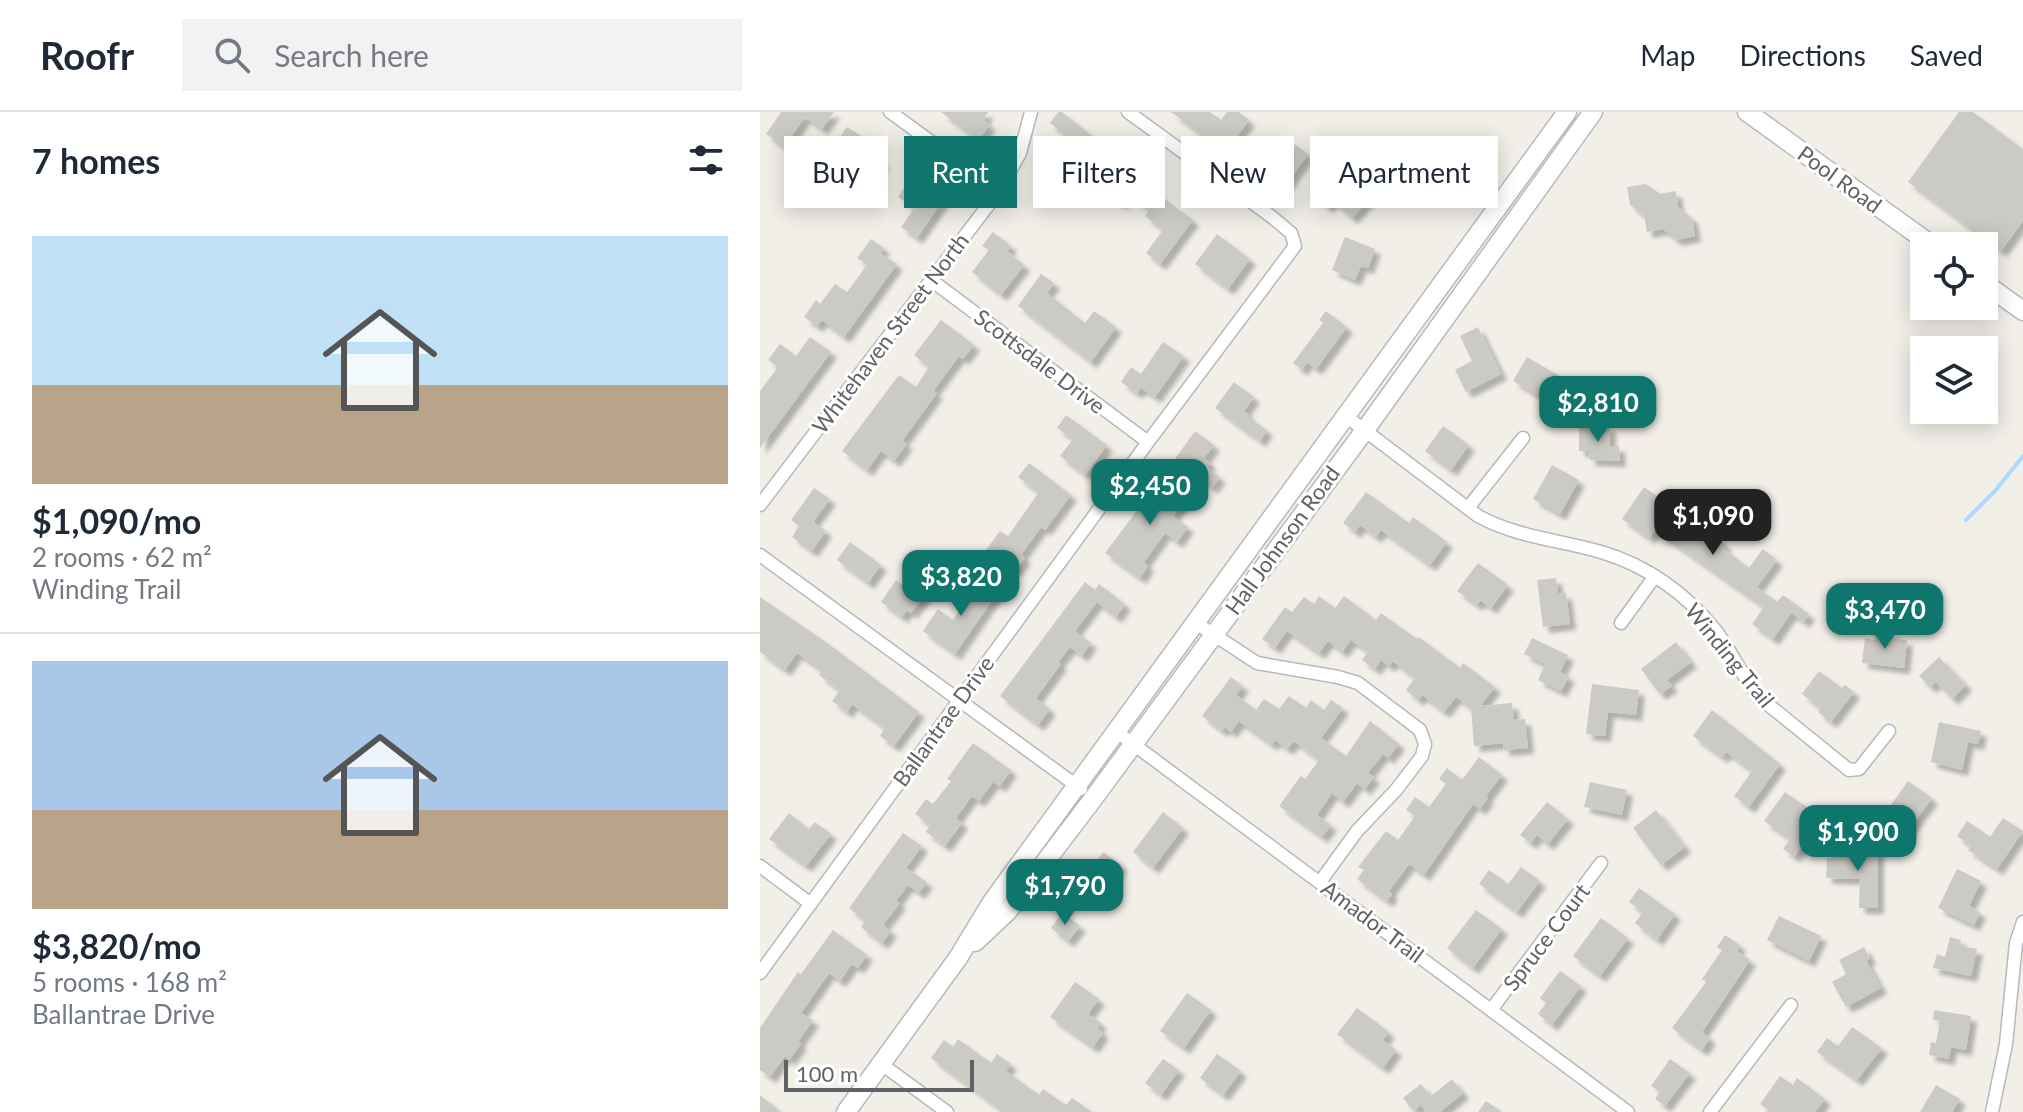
<!DOCTYPE html>
<meta charset="utf-8">
<style>
body{margin:0;font-family:Lato,sans-serif;background:#f2f2f3;color:#1f2937;height:100vh;display:flex;flex-direction:column;font-size:30px;white-space:nowrap}
*{box-sizing:border-box;margin:0}
p{font-size:26px;color:#747a83}
.icon{flex:none;width:44px;height:44px;fill:none;stroke:currentColor;stroke-width:2;stroke-linecap:round;stroke-linejoin:round}
.map{position:relative;flex:1;overflow:hidden}
.details{display:flex;flex-direction:column;background:#fff;width:760px}
.details>*{flex:none}
.hud{position:absolute;left:24px;top:24px;width:760px;height:72px;display:flex;gap:16px}
.fabs{position:absolute;left:1150px;top:120px;display:grid;gap:16px}
.fabs a{display:grid;place-items:center;width:88px;height:88px;border-radius:0px;background:#fff;box-shadow:0 4px 20px #0003;font-size:40px}
.scale{position:absolute;left:24px;bottom:20px;width:190px;box-sizing:border-box;padding-left:8px;border:4px solid #5f6368;border-top:0;font-size:22px;line-height:28px;white-space:nowrap;color:#5f6368;-webkit-text-stroke:6px #fff;paint-order:stroke}
.price{position:absolute;translate:-50% -68px;padding:0 18px;border-radius:16px;background:#0f766e;color:#fff;font-size:26px;line-height:52px;filter:drop-shadow(0 2px 4px #0008)}
.price::after{content:'';position:absolute;left:50%;top:48px;width:24px;height:18px;margin-left:-12px;background:inherit;clip-path:polygon(0 0,100% 0,50% 100%)}
.price.active{background:#222;color:#fff}
ul{padding:0;list-style:none}
li{display:grid;align-content:center;gap:16px;height:424px;padding:0 32px}
li+li{border-top:2px solid #e0e1e3}
li span{display:grid;place-items:center;height:248px;border-radius:0px;color:#555}
li>.icon{margin-inline-start:auto}
span .icon{width:144px;height:144px;fill:#fffc;stroke-width:1}
li b{font-size:34px}
h2{display:flex;justify-content:space-between;align-items:center;height:96px;padding:0 32px;font-size:34px}
.pill{padding:0 28px;border-radius:0px;background:#fff;box-shadow:0 4px 20px #0003;font-size:28px;line-height:72px}
.pill.active{background:#0f766e;color:#fff}
header{display:flex;align-items:center;gap:48px;box-sizing:border-box;height:112px;padding:0 40px;background:#fff;border-bottom:2px solid #e0e1e3}
header strong{font-size:38px}
nav{display:flex;gap:44px;margin-inline-start:auto;font-size:28px}
.search{width:560px;height:72px;background:#f2f2f3;display:flex;align-items:center;gap:20px;box-sizing:border-box;padding:0 28px;border-radius:0px;color:#747a83;font-size:30px}
main{display:flex;flex:1;min-height:0}
.map>svg:first-child{display:block}
.lines{fill:none;stroke-linecap:round;stroke-linejoin:round}
.stream{stroke:#aadaff;stroke-width:4}
.building{fill:#cccac5;filter:url(#shadow)}
.minor-casing{stroke:#b5b8bc;stroke-width:15}
.secondary-casing{stroke:#b6babf;stroke-width:21}
.minor{stroke:#fff;stroke-width:12}
.secondary{stroke:#fff;stroke-width:18}
.labels{text-anchor:middle;dominant-baseline:central;stroke-width:6;stroke-linejoin:round;paint-order:stroke}
.street-label{font-size:22px;fill:#5f6368;stroke:#fff}
</style>
<header>
<strong>Roofr</strong>
<div class="search"><svg class="icon" aria-label="search" viewBox="0 0 24 24"><circle cx="10" cy="10" r="6"/><path d="M15 15l6 6"/></svg>Search here</div>
<nav><a>Map</a><a>Directions</a><a>Saved</a></nav>
</header>
<main>
<section class="details">
<h2>7 homes<svg class="icon" aria-label="filters" viewBox="0 0 24 24"><path d="M4 7h16M4 17h16"/><circle cx="9" cy="7" r="2"/><circle cx="15" cy="17" r="2"/></svg></h2>
<ul>
<li><span style="background:linear-gradient(#bfe0f5 60%,#b9a48a 0)"><svg class="icon" aria-label="home" viewBox="0 0 24 24"><path d="M3 11l9-7 9 7M6 9v11h12V9"/></svg></span><div><b>$1,090/mo</b><p>2 rooms · 62 m²</p><p>Winding Trail</p></div></li>
<li><span style="background:linear-gradient(#a9c7e8 60%,#b9a48a 0)"><svg class="icon" aria-label="home" viewBox="0 0 24 24"><path d="M3 11l9-7 9 7M6 9v11h12V9"/></svg></span><div><b>$3,820/mo</b><p>5 rooms · 168 m²</p><p>Ballantrae Drive</p></div></li>
</ul>
</section>
<div class="map">
<svg width="1263" height="1000" viewBox="0 0 1263 1000">
<defs>
<filter id="shadow"><feDropShadow dx="6" dy="6" stdDeviation="2" flood-color="#0004"/></filter>
</defs>
<rect width="100%" height="100%" fill="#f1efe8"/>
<g class="lines">
<!-- stream -->
<path class="stream" d="M1206,408L1235,379L1263,344"/>
</g>
<!-- building -->
<path class="building" d="M21,0H74L62,17L45,5L24,35L6,22Z
M181,0H228L223,8L230,13L218,28Z
M298,0H302L341,31L337,36L342,39L330,55L298,30L304,22L290,11Z
M411,0H450L461,8L467,0H479L489,8L466,40Z
M1199,0H1213L1263,37V109L1241,139L1148,70Z
M87,15L114,32L108,40L123,50L107,74L92,64L102,49L75,32Z
M533,31L548,42L521,80L488,56L502,36L520,49Z
M367,51L396,70L391,77L433,108L400,152L386,141L403,118L385,104L389,97L367,82L361,92L339,77L349,62L356,66Z
M579,56L611,85L592,106L573,89L567,95L554,83Z
M153,63L185,85L157,126L141,115L154,96L138,85Z
M886,72L900,82L916,79L918,95L932,106L935,124L917,128L903,117L887,120L884,103L870,93L867,75Z
M233,120L251,134L247,139L264,153L241,183L212,160L229,138L222,134Z
M457,122L490,147L468,177L435,152Z
M585,125L615,137L608,156L601,154L595,168L572,158Z
M111,127L124,136L120,141L137,152L84,225L62,208L57,214L44,205L56,188L60,192L75,172L87,180L107,153L97,146Z
M281,162L294,171L287,181L325,211L334,199L356,215L331,250L258,194Z
M566,199L587,215L556,257L547,250L542,258L533,251L563,211L559,208Z
M181,208L214,233L203,247L199,244L173,279L177,281L142,329L147,332L134,349L121,339L107,358L82,339L139,263L156,275L169,255L154,243Z
M718,215L741,262L706,280L695,258L712,249L700,224Z
M50,225L71,240L0,336V279L18,255L8,248L20,232L36,244Z
M403,230L424,244L395,285L381,276L377,281L361,270L371,255L381,262Z
M767,245L825,279L819,291L793,276L786,288L753,269Z
M474,270L494,285L484,299L489,303L488,305L507,318L500,329L455,296Z
M306,303L347,333L325,363L300,344L313,327L297,316Z
M683,314L709,333L691,358L665,339Z
M850,314V334H859L860,349L830,348L828,339H819V315Z
M435,319L454,333L444,346L450,351L447,355L460,365L452,376L414,348Z
M269,351L311,383L285,418L281,415L261,443L265,446L255,459L226,438L240,419L248,424L279,380L258,365Z
M792,353L819,368L800,402L773,387Z
M403,364L429,383L413,404L428,415L417,430L405,421L384,450L388,454L380,466L345,441Z
M884,375L966,433L963,436L989,456L1003,437L1017,448L997,475L1017,490L1023,483L1049,502L1044,510L1031,501L1013,527L992,512L1004,495L895,418L889,426L862,407Z
M54,376L70,387L53,410L66,419L52,439L32,425L39,414L31,408Z
M606,380L649,411L653,405L687,430L670,453L621,418L616,425L600,413L595,420L583,411Z
M90,430L121,453L108,471L77,448Z
M718,451L748,473L731,496L720,488L717,493L697,479Z
M169,457L180,465L151,501L147,498L142,505L121,490L136,468L152,480Z
M223,466L239,478L195,542L163,519L178,497L193,508Z
M796,466L798,482L806,481L810,512L783,515L777,468Z
M325,470L335,478L339,472L365,492L356,505L337,490L315,519L331,531L322,544L310,535L298,550L301,552L276,586L290,597L278,613L240,584Z
M559,484L575,496L584,484L616,508L621,501L657,527L659,525L700,556L703,551L735,575L720,594L752,591L754,608L765,607L768,636L744,638L743,631L714,634L711,596L696,585L684,600L662,583L658,588L646,578L655,566L633,549L629,554L621,548L615,557L602,548L608,540L591,528L582,540L568,529L559,541L527,519L515,536L502,527L525,495L532,500L544,485L554,492Z
M0,485L70,533L159,600L134,634L120,624L125,616L92,592L87,600L72,589L80,578L59,563L63,559L37,541L25,558L0,540Z
M1115,520L1134,522L1133,527L1147,528L1144,556L1102,551L1105,526L1115,528Z
M772,526L808,543L800,560L809,564L801,579L778,568L785,552L764,542Z
M916,530L931,550L907,568L912,574L900,582L881,557Z
M1179,545L1206,573L1192,587L1176,570L1170,575L1159,564Z
M1059,559L1082,576L1085,573L1094,580L1071,610L1058,600L1061,596L1042,582Z
M471,565L483,574L476,583L496,598L504,587L519,597L529,584L546,596L551,588L564,598L571,588L583,596L561,626L586,644L610,609L639,632L628,646L623,642L608,661L614,665L605,677L597,671L583,690L572,681L557,703L571,713L562,725L519,694L541,664L545,667L559,648L534,629L527,637L515,628L512,633L479,609L471,620L465,615L462,619L442,604Z
M832,572L879,578L876,603L848,600L845,624L826,622Z
M952,598L1020,652L989,695L974,684L992,659L966,640L962,645L933,624Z
M1179,610L1221,619L1218,632L1208,630L1202,658L1171,650Z
M213,631L251,658L240,674L233,670L219,689L212,684L196,706L202,711L185,734L166,720L170,713L155,702L166,687L173,692L191,669L187,667Z
M719,645L742,663L726,684L728,686L720,697L713,692L664,763L649,752L629,779L632,782L627,789L597,767L604,758L598,755L626,719L638,728L655,704L646,698L655,685L669,695L686,672L679,667L687,656L702,668Z
M1148,669L1172,686L1144,724L1129,713L1137,702L1129,696Z
M830,670L867,678L862,703L824,695Z
M1025,680L1062,706L1034,745L1023,737L1030,727L1004,709Z
M787,690L808,707L788,732L777,723L771,731L760,723Z
M896,698L925,735L901,753L873,716Z
M403,700L423,716L393,756L373,740Z
M29,701L49,717L55,710L71,722L46,754L9,727Z
M1243,706L1263,719L1237,757L1208,738L1211,734L1197,724L1207,709L1230,725Z
M143,721L162,734L146,756L167,770L159,781L148,773L136,789L140,791L123,813L131,819L122,831L101,815L105,809L89,796Z
M1074,738H1118V796H1099L1100,767L1066,766L1067,746H1073Z
M343,740L361,753L343,778L325,765Z
M761,755L780,769L757,800L719,772L729,758L748,772Z
M1197,757L1221,769L1209,794L1220,800L1214,813L1178,796Z
M879,776L915,802L897,828L875,811L883,800L869,790Z
M716,798L742,817L713,856L687,836Z
M302,801L320,814L308,829L291,816Z
M1019,804L1061,824L1049,849L1007,828Z
M841,806L868,826L840,864L813,844Z
M73,818L107,843L98,856L92,852L80,869L69,861L41,901L53,908L38,930L41,932L29,948L25,944L10,965L0,958V916L38,860L41,862Z
M965,823L980,833L977,839L990,848L942,920L950,926L942,938L912,916L946,870L942,867L962,838L957,835Z
M1190,825L1201,828L1200,834L1217,837L1211,864L1173,856L1177,842L1185,845Z
M1104,835L1110,846L1106,849L1121,876L1086,895L1072,870L1086,862L1079,848Z
M800,859L821,874L792,913L778,902L786,891L780,886Z
M315,870L339,887L328,902L341,911L337,916L343,921L333,935L290,905Z
M427,881L451,898L424,936L400,919Z
M597,896L629,920L623,928L636,938L623,956L577,922Z
M1174,898L1211,904L1206,938L1191,935L1189,947L1169,943L1171,930L1176,931L1180,909L1173,908Z
M1092,915L1122,936L1097,968L1057,940L1067,926L1078,934Z
M198,927L231,951L237,942L251,952L246,959L279,983L283,977L306,993L312,986L332,1000H244L171,946L184,928L193,935Z
M457,942L481,959L463,983L440,966Z
M403,947L419,958L401,983L385,971Z
M910,947L930,961L905,994L895,987L900,980L891,974Z
M1020,964L1033,973L1037,966L1065,987L1055,1000H1011L1000,992Z
M692,967L703,981L680,1000H667L661,993L653,999L643,986L661,972L671,984Z
M1176,973L1200,987L1192,1000H1160Z
M0,983L21,1000H0Z
M726,989L742,1000H718Z"/>
<g class="lines">
<!-- minor casing -->
<g class="minor-casing">
<path id="minor" d="M130,0L239,79
M171,168L388,330
M587,305L718,404C756,425 800,428 841,440C886,453 927,482 956,519C972,540 982,565 1000,586L1089,658L1099,657L1129,619
M0,393L239,79L260,41L271,0
M708,396L763,326
M0,443L321,677
M436,511L497,551L578,565L598,571L660,618L665,632L662,644L636,678L597,719L560,770
M861,511L895,464
M357,620L868,1000
M0,754L51,792
M0,861L388,330L535,134L531,121L512,105L368,0
M731,898L841,751
M120,951L187,1000
M950,1000L1031,893
M1232,1000L1246,932L1256,831L1263,810"/>
</g>
<!-- secondary casing -->
<g class="secondary-casing">
<path id="secondary" d="M987,0L1173,134
M1224,171L1263,199
M215,830L248,799L333,687L605,318L833,0
M86,1000L198,846L232,790L807,0"/>
</g>
<!-- minor -->
<use href="#minor" class="minor"/>
<!-- secondary -->
<use href="#secondary" class="secondary"/>
</g>
<g class="labels">
<!-- street labels -->
<g class="street-label">
<text transform="translate(1080 67) rotate(36)">Pool Road</text>
<text transform="translate(130 221) rotate(-53)">Whitehaven Street North</text>
<text transform="translate(280 249) rotate(37)">Scottsdale Drive</text>
<text transform="translate(522 428) rotate(-54)">Hall Johnson Road</text>
<text transform="translate(970 543) rotate(51)">Winding Trail</text>
<text transform="translate(183 609) rotate(-54)">Ballantrae Drive</text>
<text transform="translate(613 809) rotate(37)">Amador Trail</text>
<text transform="translate(786 825) rotate(-53)">Spruce Court</text>
</g>
</g>
</svg>
<div class="fabs">
<a><svg class="icon" aria-label="locate" viewBox="0 0 24 24"><circle cx="12" cy="12" r="6"/><path d="M12 2v4M12 18v4M2 12h4M18 12h4"/></svg></a>
<a><svg class="icon" aria-label="layers" viewBox="0 0 24 24"><path d="M12 4l9 5-9 5-9-5zM3 14l9 5 9-5"/></svg></a>
</div>
<div class="scale">100 m</div>
<b class="price" style="left:838px;top:332px">$2,810</b>
<b class="price" style="left:390px;top:415px">$2,450</b>
<b class="price active" style="left:953px;top:445px">$1,090</b>
<b class="price" style="left:201px;top:506px">$3,820</b>
<b class="price" style="left:1125px;top:539px">$3,470</b>
<b class="price" style="left:1098px;top:761px">$1,900</b>
<b class="price" style="left:305px;top:815px">$1,790</b>
<div class="hud">
<a class="pill">Buy</a>
<a class="pill active">Rent</a>
<a class="pill">Filters</a>
<a class="pill">New</a>
<a class="pill">Apartment</a>
</div>
</div>
</main>
